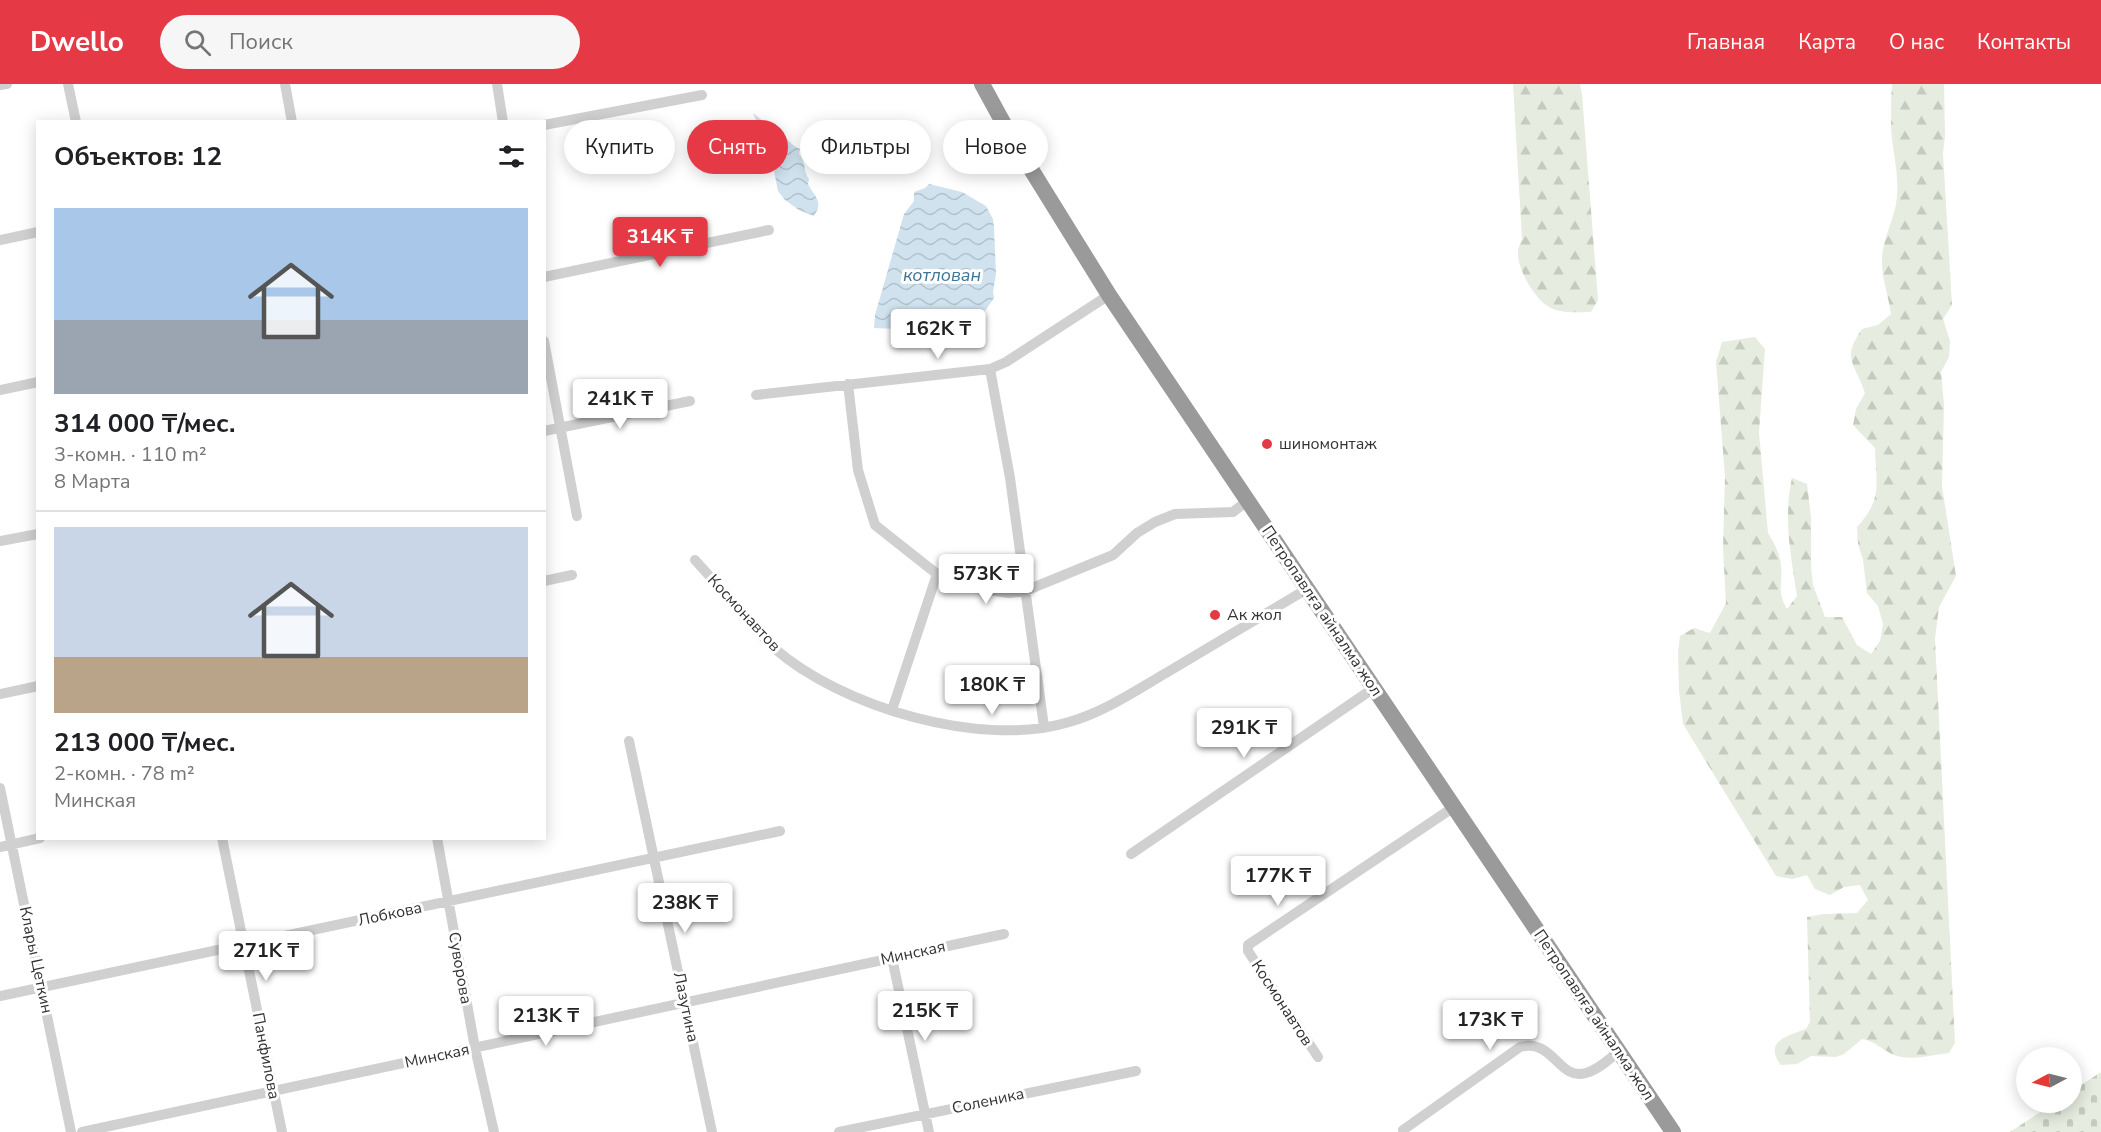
<!DOCTYPE html>
<html lang="ru">
<meta charset="utf-8">
<style>
body{margin:0;font-family:"Nunito Sans",sans-serif;background:#f6f6f6;color:#202124;height:100vh;display:flex;flex-direction:column;font-size:22px;white-space:nowrap}
*{box-sizing:border-box;margin:0}
p{font-size:20px;color:#757577}
.icon{flex:none;width:33px;height:33px;fill:none;stroke:currentColor;stroke-width:2;stroke-linecap:round;stroke-linejoin:round}
.map{position:relative;flex:1;overflow:hidden}
.panel{position:absolute;left:36px;top:36px;width:510px;height:720px;display:flex;flex-direction:column;background:#fff;border-radius:0px;box-shadow:0 3px 15px #0003}
.panel>*{flex:none}
.top-card{position:absolute;left:564px;top:36px;width:570px;height:54px;display:flex;gap:12px}
.needle{width:39px;rotate:263deg}
.buttons{position:absolute;left:2016px;top:963px;display:grid;gap:12px}
.buttons a{display:grid;place-items:center;width:66px;height:66px;border-radius:50%;background:#fff;box-shadow:0 3px 15px #0003;font-size:30px}
.price{position:absolute;translate:-50% -51px;padding:0 14px;border-radius:6px;background:#fff;color:#222;font-size:20px;line-height:39px;filter:drop-shadow(0 2px 3px #0008)}
.price::after{content:'';position:absolute;left:50%;top:36px;width:18px;height:14px;margin-left:-9px;background:inherit;clip-path:polygon(0 0,100% 0,50% 100%)}
.price.on{background:#e63946;color:#fff}
ul{padding:0;list-style:none}
li{display:grid;align-content:center;gap:12px;height:318px;padding:0 18px}
li+li{border-top:2px solid #e0e0e0}
li span{display:grid;place-items:center;height:186px;border-radius:0px;color:#555}
li>.icon{margin-inline-start:auto}
span .icon{width:108px;height:108px;fill:#fffc;stroke-width:1}
li b{font-size:26px}
h2{display:flex;justify-content:space-between;align-items:center;height:72px;padding:0 18px;font-size:26px}
.tag{padding:0 21px;border-radius:27px;background:#fff;box-shadow:0 3px 15px #0003;font-size:21px;line-height:54px}
.tag.on{background:#e63946;color:#fff}
header{display:flex;align-items:center;gap:36px;box-sizing:border-box;height:84px;padding:0 30px;background:#e63946;color:#fff}
header strong{font-size:28px}
nav{display:flex;gap:33px;margin-inline-start:auto;font-size:21px}
.search{width:420px;height:54px;background:#f6f6f6;display:flex;align-items:center;gap:15px;box-sizing:border-box;padding:0 21px;border-radius:33px;color:#757577;font-size:22px}
.map>svg:first-child{display:block}
.forest{fill:url(#forest-firs)}
.cemetery{fill:url(#cemetery-stones)}
.water{fill:url(#water-waves)}
.lines{fill:none;stroke-linecap:round;stroke-linejoin:round}
.minor{stroke:#d0d0d0;stroke-width:10}
.highway{stroke:#9a9a9a;stroke-width:16}
.poi-dot{fill:#e63946;stroke:#fff;stroke-width:2}
.labels{text-anchor:middle;dominant-baseline:central;stroke-width:6;stroke-linejoin:round;paint-order:stroke}
.poi-label{font-size:16px;fill:#333;stroke:#fff;text-anchor:start}
.street-label{font-size:16px;fill:#333;stroke:#fff}
.water-label{font-size:18px;font-style:italic;fill:#3f7597;stroke:#fff}
</style>
<header>
<strong>Dwello</strong>
<div class="search"><svg class="icon" aria-label="search" viewBox="0 0 24 24"><circle cx="10" cy="10" r="6"/><path d="M15 15l6 6"/></svg>Поиск</div>
<nav><a>Главная</a><a>Карта</a><a>О нас</a><a>Контакты</a></nav>
</header>
<div class="map">
<svg width="2101" height="1048" viewBox="0 0 2101 1048">
<defs>
<pattern id="forest-firs" width="22" height="20" patternUnits="userSpaceOnUse" patternTransform="scale(1.5)"><rect width="22" height="20" fill="#e6ecdf"/><path d="M5 1l3.5 6h-7zM16 11l3.5 6h-7z" fill="#c6cbc0"/></pattern>
<pattern id="cemetery-stones" width="16" height="16" patternUnits="userSpaceOnUse" patternTransform="scale(1.5)"><rect width="16" height="16" fill="#e6ecdf"/><path d="M2 7V4a2 2 0 0 1 4 0v3zM10 15v-3a2 2 0 0 1 4 0v3z" fill="#c6cbc0"/></pattern>
<pattern id="water-waves" width="16" height="10" patternUnits="userSpaceOnUse" patternTransform="scale(1.5)"><rect width="16" height="10" fill="#cfe2ee"/><path d="M0 5q4-4 8 0t8 0" fill="none" stroke="#b2c2cd"/></pattern>
</defs>
<rect width="100%" height="100%" fill="#fff"/>
<!-- forest -->
<path class="forest" d="M1513,0H1580L1582,10L1598,216L1591,228C1578,228 1561,230 1549,223C1535,215 1517,185 1518,168C1518,163 1521,159 1522,155Z
M1892,0H1944L1945,52L1943,69L1952,221L1943,235L1950,257L1949,273L1941,288L1944,320L1942,402L1956,492L1939,523L1935,555L1955,959L1949,969C1931,971 1909,978 1892,970C1881,965 1875,957 1862,955L1844,970L1836,973L1811,972L1797,980L1781,981C1762,957 1790,951 1806,945L1810,938L1807,833L1824,830L1857,829L1868,816L1860,801L1844,803L1830,811L1815,805L1807,791L1792,795L1776,792L1683,640L1679,606L1678,570L1680,552L1694,544L1710,549L1726,519L1723,465L1725,392L1716,278L1722,258L1755,253L1765,265L1759,348L1768,449C1774,459 1780,469 1781,482C1783,502 1776,505 1787,525L1797,512C1791,473 1783,433 1792,394L1807,400L1811,433V483L1813,501L1825,533H1842L1857,561L1871,570L1880,557L1883,540L1878,522L1867,509L1863,476L1858,460L1857,443C1883,415 1876,400 1875,364L1853,341L1856,325L1865,309C1855,279 1841,275 1862,245L1878,241L1891,230C1888,208 1879,189 1883,166C1886,148 1896,130 1897,112C1899,88 1892,66 1891,42C1891,28 1891,14 1892,0Z"/>
<!-- cemetery -->
<path class="cemetery" d="M2101,988V1048H2010L2054,1019L2072,1018V1007Z"/>
<!-- water -->
<path class="water" d="M753,29C763,37 771,44 781,50C788,55 792,62 800,65L799,70C806,77 803,87 809,95L808,100C815,114 824,117 814,132L799,126L785,116L778,107L771,72Z
M929,100L962,108L986,122L993,135L994,143L996,190L993,208L994,214C990,219 987,225 983,229C958,253 906,245 874,244L875,231L904,130L914,117V108L925,104Z"/>
<g class="lines">
<!-- minor -->
<path class="minor" d="M68,0L76,38
M285,0L292,38
M497,0L503,38
M0,1L7,0
M544,41L702,11
M0,156L38,148
M544,193L769,146
M544,257L577,432
M990,285L1010,394L1044,643
M848,300L858,386L875,441L937,490L982,505L1009,509L1025,507L1113,471L1137,449L1155,438L1175,430L1233,428L1247,417
M0,306L38,298
M756,311L990,285L1006,278L1109,211
M544,347L690,317
M0,457L38,450
M695,476C713,496 731,516 750,537C757,546 765,556 774,564C841,623 982,665 1069,638C1104,628 1135,607 1166,589C1213,561 1260,533 1307,505
M544,497L572,491
M0,610L38,602
M892,626L937,490
M629,657L712,1048
M0,704L71,1048
M222,754L282,1048
M437,754L475,964L494,1048
M0,763L40,754
M1131,770L1374,604
M892,874L929,1048
M0,912L780,747
M1318,973L1248,867V861L1454,723
M82,1048L1004,850
M839,1048L1136,987
M1404,1048L1403,1046L1520,963C1554,954 1558,997 1586,989C1598,986 1609,975 1618,968"/>
<!-- highway -->
<path class="highway" d="M982,0L1011,53L1109,211L1673,1048"/>
</g>
<!-- markers -->
<g class="poi-dot">
<circle cx="1267" cy="360" r="6"/>
<circle cx="1215" cy="531" r="6"/>
</g>
<g class="labels">
<!-- poi labels -->
<g class="poi-label">
<text x="1279" y="360">шиномонтаж</text>
<text x="1227" y="531">Ак жол</text>
</g>
<!-- street labels -->
<g class="street-label">
<text transform="translate(1322 527) rotate(56)">Петропавлға айналма жол</text>
<text transform="translate(744 529) rotate(47)">Космонавтов</text>
<text transform="translate(390 830) rotate(-12)">Лобкова</text>
<text transform="translate(913 869) rotate(-12)">Минская</text>
<text transform="translate(36 876) rotate(78)">Клары Цеткин</text>
<text transform="translate(460 884) rotate(80)">Суворова</text>
<text transform="translate(1282 919) rotate(57)">Космонавтов</text>
<text transform="translate(686 923) rotate(78)">Лазутина</text>
<text transform="translate(1594 931) rotate(56)">Петропавлға айналма жол</text>
<text transform="translate(266 972) rotate(79)">Панфилова</text>
<text transform="translate(437 972) rotate(-12)">Минская</text>
<text transform="translate(988 1017) rotate(-12)">Соленика</text>
</g>
<!-- water labels -->
<g class="water-label">
<text x="942" y="191">котлован</text>
</g>
</g>
</svg>
<div class="buttons">
<a><svg class="needle" viewBox="-14 -14 28 28"><path d="M0-13l5 13h-10z" fill="#e53935"/><path d="M0 13l5-13h-10z" fill="#757577"/></svg></a>
</div>
<b class="price on" style="left:660px;top:184px">314K ₸</b>
<b class="price" style="left:938px;top:276px">162K ₸</b>
<b class="price" style="left:620px;top:346px">241K ₸</b>
<b class="price" style="left:986px;top:521px">573K ₸</b>
<b class="price" style="left:992px;top:632px">180K ₸</b>
<b class="price" style="left:1244px;top:675px">291K ₸</b>
<b class="price" style="left:1278px;top:823px">177K ₸</b>
<b class="price" style="left:685px;top:850px">238K ₸</b>
<b class="price" style="left:266px;top:898px">271K ₸</b>
<b class="price" style="left:925px;top:958px">215K ₸</b>
<b class="price" style="left:546px;top:963px">213K ₸</b>
<b class="price" style="left:1490px;top:967px">173K ₸</b>
<div class="top-card">
<a class="tag">Купить</a>
<a class="tag on">Снять</a>
<a class="tag">Фильтры</a>
<a class="tag">Новое</a>
</div>
<section class="panel">
<h2>Объектов: 12<svg class="icon" aria-label="filters" viewBox="0 0 24 24"><path d="M4 7h16M4 17h16"/><circle cx="9" cy="7" r="2"/><circle cx="15" cy="17" r="2"/></svg></h2>
<ul>
<li><span style="background:linear-gradient(#a9c7e8 60%,#9aa5b1 0)"><svg class="icon" aria-label="home" viewBox="0 0 24 24"><path d="M3 11l9-7 9 7M6 9v11h12V9"/></svg></span><div><b>314 000 ₸/мес.</b><p>3-комн. · 110 m²</p><p>8 Марта</p></div></li>
<li><span style="background:linear-gradient(#c9d6e8 70%,#b9a48a 0)"><svg class="icon" aria-label="home" viewBox="0 0 24 24"><path d="M3 11l9-7 9 7M6 9v11h12V9"/></svg></span><div><b>213 000 ₸/мес.</b><p>2-комн. · 78 m²</p><p>Минская</p></div></li>
</ul>
</section>
</div>
